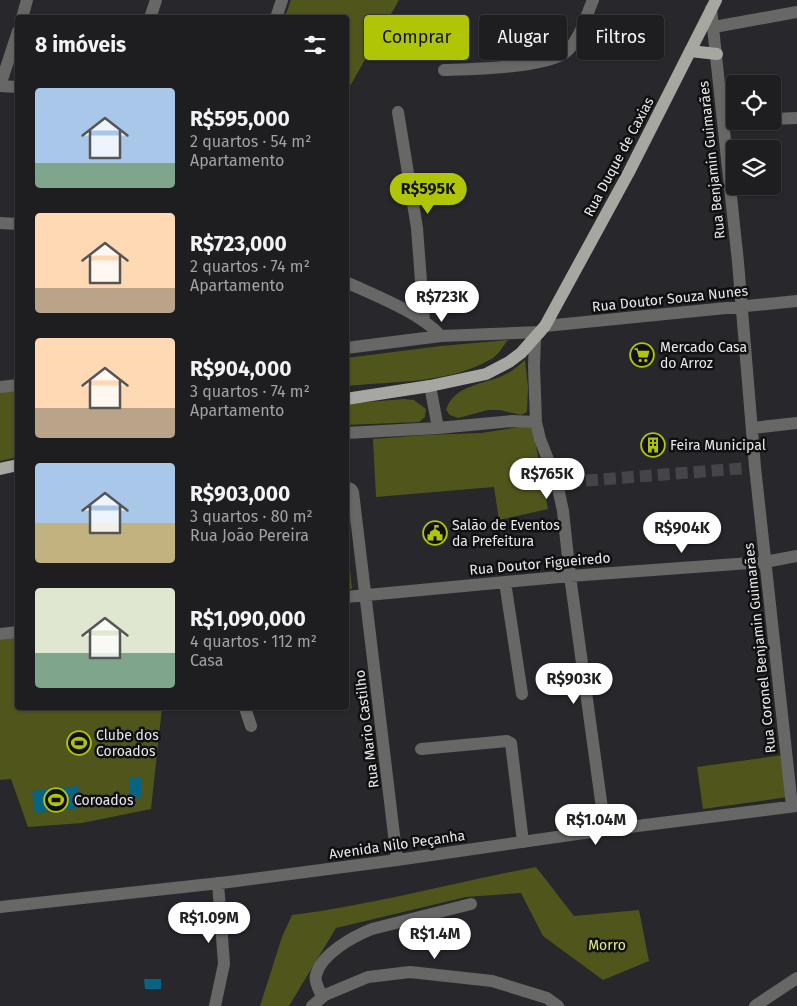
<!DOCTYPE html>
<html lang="pt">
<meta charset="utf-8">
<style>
body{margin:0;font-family:"Fira Sans",sans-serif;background:#2b2a2d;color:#f1f3f6;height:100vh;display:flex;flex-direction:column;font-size:19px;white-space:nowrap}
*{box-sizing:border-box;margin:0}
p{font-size:16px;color:#a1a2a5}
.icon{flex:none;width:28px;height:28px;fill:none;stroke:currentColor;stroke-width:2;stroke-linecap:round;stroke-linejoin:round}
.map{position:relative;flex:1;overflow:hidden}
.side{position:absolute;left:15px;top:15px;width:334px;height:695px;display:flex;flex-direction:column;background:#1e1d20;border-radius:5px;box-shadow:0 1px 4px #0004,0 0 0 1px #3c3b3e}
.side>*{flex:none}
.banner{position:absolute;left:364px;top:15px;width:358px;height:45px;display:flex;gap:10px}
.tools{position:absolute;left:726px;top:75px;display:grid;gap:10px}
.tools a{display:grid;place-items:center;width:55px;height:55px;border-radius:5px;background:#1e1d20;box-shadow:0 1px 4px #0004,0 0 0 1px #3c3b3e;font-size:25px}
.price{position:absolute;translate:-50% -42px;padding:0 11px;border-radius:18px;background:#fff;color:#222;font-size:16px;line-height:32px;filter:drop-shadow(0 1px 2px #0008)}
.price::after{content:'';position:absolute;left:50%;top:30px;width:15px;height:11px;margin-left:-8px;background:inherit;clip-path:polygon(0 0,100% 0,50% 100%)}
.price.current{background:#afc505;color:#111}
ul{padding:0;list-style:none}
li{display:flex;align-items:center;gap:15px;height:125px;padding:0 20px}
li span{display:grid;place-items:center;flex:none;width:140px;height:100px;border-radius:5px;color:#555}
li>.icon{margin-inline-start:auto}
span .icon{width:60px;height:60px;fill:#fffc;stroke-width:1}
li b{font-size:21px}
h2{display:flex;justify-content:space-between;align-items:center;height:60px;padding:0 20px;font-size:21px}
.pill{padding:0 18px;border-radius:5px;background:#1e1d20;box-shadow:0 1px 4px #0004,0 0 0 1px #3c3b3e;font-size:18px;line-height:45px}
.pill.current{background:#afc505;color:#111}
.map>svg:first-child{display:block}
.green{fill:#50551c}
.water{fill:#076482}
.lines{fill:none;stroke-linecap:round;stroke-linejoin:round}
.minor-tunnel{stroke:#454448;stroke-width:12;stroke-dasharray:12 6;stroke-linecap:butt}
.minor{stroke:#676765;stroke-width:12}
.major{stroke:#a7a7a2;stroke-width:12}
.labels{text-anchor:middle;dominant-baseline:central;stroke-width:5;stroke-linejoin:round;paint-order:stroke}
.street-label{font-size:14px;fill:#e8e8ea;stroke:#101012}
.poi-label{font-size:14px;fill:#e8e8ea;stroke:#101012;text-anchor:start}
.park-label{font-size:14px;fill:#e2ef7a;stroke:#101012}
</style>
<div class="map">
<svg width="797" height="1006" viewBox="0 0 797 1006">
<rect width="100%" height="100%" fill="#28272b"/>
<!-- green -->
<path class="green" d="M291,0H399L346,93V18L285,17Z
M508,340C503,346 499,354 493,358C450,384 394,381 346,386V358L441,346Z
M525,360L528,387L527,412L521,415L500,410H488L458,418L450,415L446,410C454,384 485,385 506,374C513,371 519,365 525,360Z
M17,391V457L0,461V392Z
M403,399L414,400L426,409L425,417L419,422L346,425V404Z
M532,425L548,509L499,520L494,487L376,497L373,439L425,435L481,433Z
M346,528L352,589H346Z
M17,638L18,708H162L151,809L82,823L28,827L11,779L0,780V640Z
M783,755L788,797L703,809L697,767Z
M536,867L574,916L639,910L649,961L603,980L543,936L521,893L466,897L336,928L289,1006H260L282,937L292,915C374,905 454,882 536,867Z"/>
<!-- water -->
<path class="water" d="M129,777H141V798L129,799Z
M78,786L81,808L35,813L32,791Z
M144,979H161V989H145Z"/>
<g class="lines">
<!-- minor-tunnel -->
<path class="minor-tunnel" d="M568,482L747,468"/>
<!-- minor -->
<path class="minor" d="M711,9L738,262L755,467L792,806
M22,18L27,0
M150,18L156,0
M276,18L282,0
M714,27L797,12
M444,70C470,69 550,68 567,51C580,39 586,16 593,0
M0,86L18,31
M0,86L18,87
M398,112L417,228L424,321
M772,119L797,118
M724,122L742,121
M0,223L18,224
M346,282C376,296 419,312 441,336
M545,326L797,301
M535,338L534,366L536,422L540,439L557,483L563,511L570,576L605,830
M346,348L441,336L540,332
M430,386L438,428
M0,387L18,385
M752,428L797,423
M346,433L438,428L512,421L536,422
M346,487L351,489L353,492L397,860
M505,582L522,694
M346,597L570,576L765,562L797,556
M0,634L18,632
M245,708L251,726
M421,749L507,741L511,743L523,842
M0,907L229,882L397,860L605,830L797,806
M322,997C320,991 314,982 316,975C321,954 354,936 372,929L471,904
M215,1006L224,964L218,883
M312,1006L325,995L368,977L410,972L492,981L547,998L558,1006
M755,1006L797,978"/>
<!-- major -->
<path class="major" d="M690,51L717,54
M346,399L430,386L486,374L509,362L521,353L545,326L629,172L716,0
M0,469L18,465"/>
</g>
<!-- icons -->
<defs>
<g id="supermarket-ring" transform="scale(1.25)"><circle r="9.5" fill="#101012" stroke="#afc505" stroke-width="1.5"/><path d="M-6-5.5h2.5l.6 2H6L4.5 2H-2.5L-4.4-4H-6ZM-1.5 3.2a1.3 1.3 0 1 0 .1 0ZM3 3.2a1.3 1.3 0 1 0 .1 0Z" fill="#afc505"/></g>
<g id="building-ring" transform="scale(1.25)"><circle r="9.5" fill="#101012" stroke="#afc505" stroke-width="1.5"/><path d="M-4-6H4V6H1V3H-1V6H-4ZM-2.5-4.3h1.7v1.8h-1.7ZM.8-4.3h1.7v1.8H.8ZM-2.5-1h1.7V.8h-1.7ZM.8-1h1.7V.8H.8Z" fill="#afc505"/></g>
<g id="civic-ring" transform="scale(1.25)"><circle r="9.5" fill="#101012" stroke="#afc505" stroke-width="1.5"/><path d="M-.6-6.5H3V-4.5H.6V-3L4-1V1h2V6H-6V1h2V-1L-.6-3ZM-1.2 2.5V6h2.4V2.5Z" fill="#afc505"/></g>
<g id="stadium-ring" transform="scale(1.25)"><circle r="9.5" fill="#101012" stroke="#afc505" stroke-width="1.5"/><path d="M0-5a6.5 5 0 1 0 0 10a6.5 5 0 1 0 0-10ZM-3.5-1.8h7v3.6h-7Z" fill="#afc505"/></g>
</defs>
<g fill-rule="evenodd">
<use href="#supermarket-ring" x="642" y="355"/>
<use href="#building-ring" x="653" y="445"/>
<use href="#civic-ring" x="435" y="533"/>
<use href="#stadium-ring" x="79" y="743"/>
<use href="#stadium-ring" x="56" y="800"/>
</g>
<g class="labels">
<!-- street labels -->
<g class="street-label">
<text transform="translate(619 157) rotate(-62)">Rua Duque de Caxias</text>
<text transform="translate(712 160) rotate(-96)">Rua Benjamin Guimarães</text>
<text transform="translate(670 299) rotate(-6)">Rua Doutor Souza Nunes</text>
<text transform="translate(540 564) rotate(-5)">Rua Doutor Figueiredo</text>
<text transform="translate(760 648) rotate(-96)">Rua Coronel Benjamin Guimarães</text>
<text transform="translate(367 729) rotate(-97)">Rua Mario Castilho</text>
<text transform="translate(397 845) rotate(-8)">Avenida Nilo Peçanha</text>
</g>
<!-- poi labels -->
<g class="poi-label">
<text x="660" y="347">Mercado Casa<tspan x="660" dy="16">do Arroz</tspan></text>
<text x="670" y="445">Feira Municipal</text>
<text x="452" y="525">Salão de Eventos<tspan x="452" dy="16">da Prefeitura</tspan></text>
<text x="96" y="735">Clube dos<tspan x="96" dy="16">Coroados</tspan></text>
<text x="74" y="800">Coroados</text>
</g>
<!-- park labels -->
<g class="park-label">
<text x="607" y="945">Morro</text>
</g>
</g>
</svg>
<div class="tools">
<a><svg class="icon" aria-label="locate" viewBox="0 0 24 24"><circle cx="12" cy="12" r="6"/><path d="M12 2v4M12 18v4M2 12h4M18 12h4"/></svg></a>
<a><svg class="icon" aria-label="layers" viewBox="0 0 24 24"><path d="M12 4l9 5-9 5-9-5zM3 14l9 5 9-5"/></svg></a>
</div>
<b class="price current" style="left:428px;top:215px">R$595K</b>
<b class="price" style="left:442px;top:323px">R$723K</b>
<b class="price" style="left:547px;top:500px">R$765K</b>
<b class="price" style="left:682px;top:554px">R$904K</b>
<b class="price" style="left:574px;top:705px">R$903K</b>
<b class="price" style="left:596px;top:846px">R$1.04M</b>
<b class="price" style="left:209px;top:944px">R$1.09M</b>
<b class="price" style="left:435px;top:960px">R$1.4M</b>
<div class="banner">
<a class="pill current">Comprar</a>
<a class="pill">Alugar</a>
<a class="pill">Filtros</a>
</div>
<section class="side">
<h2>8 imóveis<svg class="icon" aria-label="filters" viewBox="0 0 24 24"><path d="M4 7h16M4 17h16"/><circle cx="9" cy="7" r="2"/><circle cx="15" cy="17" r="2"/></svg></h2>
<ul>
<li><span style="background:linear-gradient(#a9c7e8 75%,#7fa58c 0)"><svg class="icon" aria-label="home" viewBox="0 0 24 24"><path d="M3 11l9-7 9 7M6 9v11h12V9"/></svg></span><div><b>R$595,000</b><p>2 quartos · 54 m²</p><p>Apartamento</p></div></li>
<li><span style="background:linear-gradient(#ffd9b3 75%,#b9a48a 0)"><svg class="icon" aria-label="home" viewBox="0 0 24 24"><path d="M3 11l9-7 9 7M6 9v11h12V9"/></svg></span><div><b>R$723,000</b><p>2 quartos · 74 m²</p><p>Apartamento</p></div></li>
<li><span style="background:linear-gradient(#ffd9b3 70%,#b9a48a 0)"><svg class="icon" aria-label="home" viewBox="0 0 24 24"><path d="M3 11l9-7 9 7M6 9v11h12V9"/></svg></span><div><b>R$904,000</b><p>3 quartos · 74 m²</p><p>Apartamento</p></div></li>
<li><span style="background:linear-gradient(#a9c7e8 60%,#c2b280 0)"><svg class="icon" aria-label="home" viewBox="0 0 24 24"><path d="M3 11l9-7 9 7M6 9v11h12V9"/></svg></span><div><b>R$903,000</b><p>3 quartos · 80 m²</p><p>Rua João Pereira</p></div></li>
<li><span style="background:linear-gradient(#dfe7d0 65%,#7fa58c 0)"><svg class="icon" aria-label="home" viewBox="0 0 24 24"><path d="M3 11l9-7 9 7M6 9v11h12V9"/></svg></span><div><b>R$1,090,000</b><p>4 quartos · 112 m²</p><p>Casa</p></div></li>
</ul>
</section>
</div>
